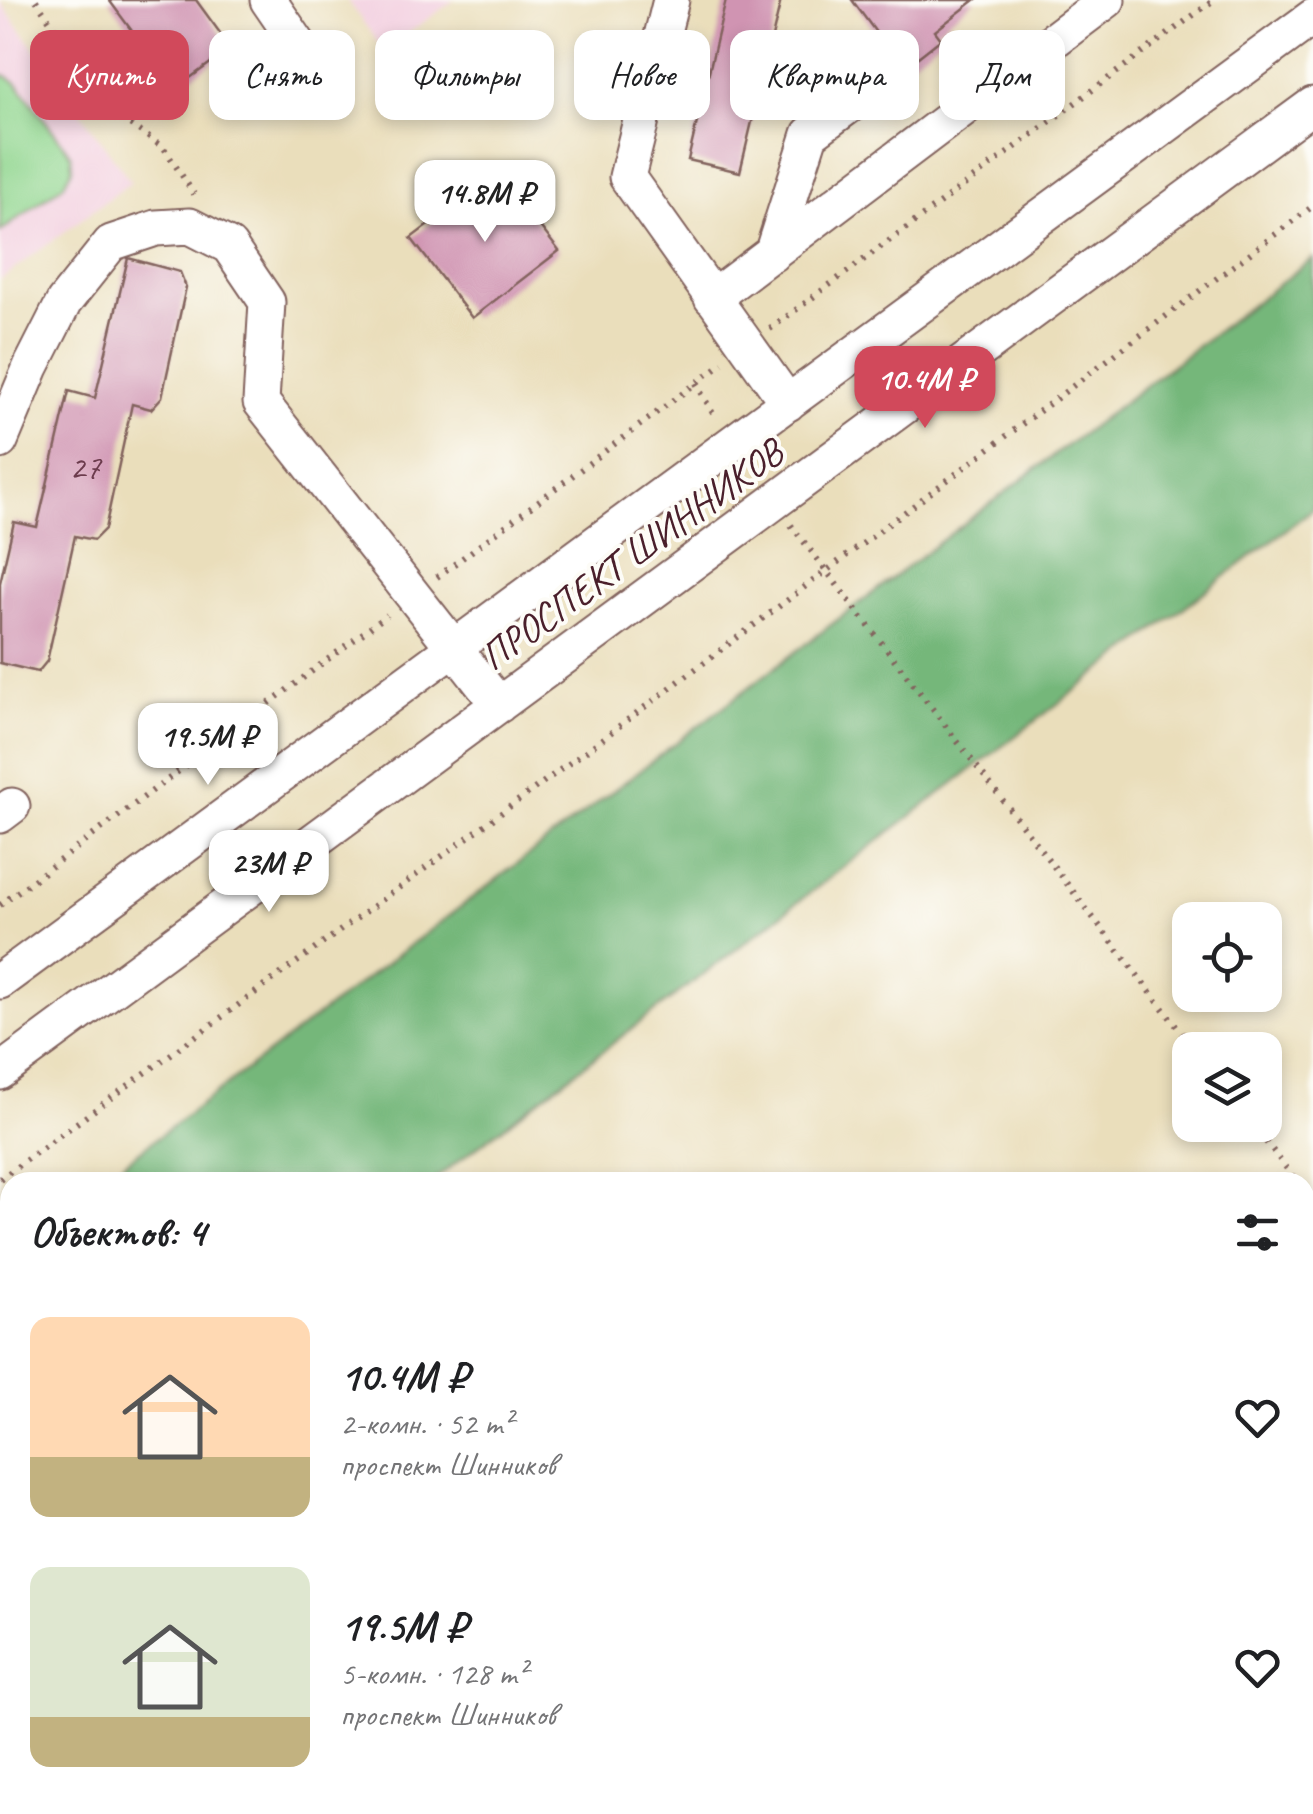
<!DOCTYPE html>
<html lang="ru">
<meta charset="utf-8">
<style>
body{margin:0;font-family:Caveat,sans-serif;background:#f2f2f2;color:#202124;height:100vh;display:flex;flex-direction:column;font-size:38px;white-space:nowrap}
*{box-sizing:border-box;margin:0}
p{font-size:32px;color:#757577}
.icon{flex:none;width:55px;height:55px;fill:none;stroke:currentColor;stroke-width:2;stroke-linecap:round;stroke-linejoin:round}
.map{position:relative;flex:1;overflow:hidden}
.sheet{position:absolute;left:0px;top:1172px;width:1315px;height:642px;display:flex;flex-direction:column;background:#fff;border-radius:30px 30px 0 0;box-shadow:0 5px 15px #0003}
.sheet>*{flex:none}
.top-card{position:absolute;left:30px;top:30px;width:1255px;height:90px;display:flex;gap:20px}
.buttons{position:absolute;left:1172px;top:902px;display:grid;gap:20px}
.buttons a{display:grid;place-items:center;width:110px;height:110px;border-radius:20px;background:#fff;box-shadow:0 5px 15px #0003;font-size:50px}
.price{position:absolute;translate:-50% -85px;padding:0 22px;border-radius:20px;background:#fff;color:#222;font-size:32px;line-height:65px;filter:drop-shadow(0 2px 5px #0008)}
.price::after{content:'';position:absolute;left:50%;top:60px;width:30px;height:22px;margin-left:-15px;background:inherit;clip-path:polygon(0 0,100% 0,50% 100%)}
.price.current{background:#d1495b;color:#fff}
ul{padding:0;list-style:none}
li{display:flex;align-items:center;gap:30px;height:250px;padding:0 30px}
li span{display:grid;place-items:center;flex:none;width:280px;height:200px;border-radius:20px;color:#555}
li>.icon{margin-inline-start:auto}
span .icon{width:120px;height:120px;fill:#fffc;stroke-width:1}
li b{font-size:42px}
h2{display:flex;justify-content:space-between;align-items:center;height:120px;padding:0 30px;font-size:42px}
.chip{padding:0 35px;border-radius:20px;background:#fff;box-shadow:0 5px 15px #0003;font-size:35px;line-height:90px}
.chip.current{background:#d1495b;color:#fff}
.map>svg:first-child{display:block}
.built{fill:#f3cfe0}
.green{fill:#90d68f;stroke:#6d7a5d;stroke-width:2.5}
.forest{fill:#74b77a;stroke:#5f6b52;stroke-width:2.5}
.building{fill:#d094b2}
.lines{fill:none;stroke-linecap:round;stroke-linejoin:round}
.minor-casing{stroke:#82625d;stroke-width:39}
.path{stroke:#82625d;stroke-width:6;stroke-dasharray:2.5 8;stroke-linecap:butt}
.minor{stroke:#fff;stroke-width:35}
.labels{text-anchor:middle;dominant-baseline:central;stroke-width:8;stroke-linejoin:round;paint-order:stroke}
.number-label{font-size:35px;fill:#6c3c4d}
.street-label{font-size:40px;fill:#4a1f2b;stroke:#fdfcf7}
</style>
<div class="map">
<svg width="1313" height="1814" viewBox="0 0 1313 1814">
<rect width="100%" height="100%" fill="#fdfcf7"/>
<filter id="ink" filterUnits="userSpaceOnUse"><feTurbulence type="fractalNoise" baseFrequency=".01" numOctaves="2"/><feDisplacementMap in="SourceGraphic" scale="20" xChannelSelector="R" yChannelSelector="G"/><feConvolveMatrix kernelMatrix="1 2 1 2 8 2 1 2 1" color-interpolation-filters="sRGB"/></filter>
<filter id="wash" filterUnits="userSpaceOnUse"><feTurbulence type="fractalNoise" baseFrequency=".0048" numOctaves="4" result="noise"/><feDisplacementMap in="SourceGraphic" scale="40" xChannelSelector="R" yChannelSelector="G"/><feGaussianBlur stdDeviation="2.25" result="paint"/><feColorMatrix in="noise" values="0 0 0 0 0 0 0 0 0 0 0 0 0 0 0 0 0 1.4 0 .05"/><feComposite in="paint" operator="in"/></filter>
<g filter="url(#wash)">
<rect width="100%" height="100%" fill="#eadebb"/>
<!-- built -->
<path class="built" d="M347,0H454L384,51Z
M0,1L131,182L0,280Z"/>
<!-- green -->
<path class="green" d="M5,75L18,84L71,155L72,169L64,184L0,232V77Z"/>
<!-- forest -->
<path class="forest" d="M1313,258V509L431,1182H99Z
M10,1250V1504L0,1512V1258Z
M1313,1281V1814H286L298,1805H1305V1286Z"/>
<g id="blocks">
<!-- building -->
<path class="building" d="M109,0H196L231,48L175,89Z
M726,0H781L740,172L688,160Z
M852,0H975L935,31L941,39L903,69Z
M498,172L559,251L472,318L411,238Z
M128,258L180,272L186,287L162,397L151,409L132,404L105,529L94,540L75,536L47,661L38,672L0,663V583L14,522L37,527L69,391L95,398Z"/>
</g>
</g>
<g filter="url(#ink)">
<use href="#blocks" fill-opacity="0" stroke="#82625d" stroke-width="2.5"/>
<g class="lines">
<!-- minor casing -->
<g class="minor-casing">
<path id="minor" d="M268,0L307,57L280,77
M671,0L627,177L788,403
M772,254L810,134L871,89
M712,298L1107,0
M0,441L31,367L64,302L111,243L156,228L190,226L229,246L267,302L261,402L499,705
M0,815L12,806
M0,981L1313,17
M0,1072L1313,105"/>
</g>
<!-- path -->
<path class="path" d="M36,0L111,111L164,148L194,194
M770,329L1214,0
M696,383L715,417
M791,525L1195,1050
M437,577L723,363
M0,905L387,615
M1253,1125L1297,1182
M0,1179L586,751L1313,206
M1305,1193L1313,1203"/>
<!-- minor -->
<use href="#minor" class="minor"/>
</g>
</g>
<g class="labels">
<!-- number labels -->
<g class="number-label">
<text x="85" y="466">27</text>
</g>
<!-- street labels -->
<g class="street-label">
<text transform="translate(631 555) rotate(-36)">ПРОСПЕКТ ШИННИКОВ</text>
</g>
</g>
</svg>
<div class="buttons">
<a><svg class="icon" aria-label="locate" viewBox="0 0 24 24"><circle cx="12" cy="12" r="6"/><path d="M12 2v4M12 18v4M2 12h4M18 12h4"/></svg></a>
<a><svg class="icon" aria-label="layers" viewBox="0 0 24 24"><path d="M12 4l9 5-9 5-9-5zM3 14l9 5 9-5"/></svg></a>
</div>
<b class="price" style="left:485px;top:245px">14.8M ₽</b>
<b class="price current" style="left:925px;top:431px">10.4M ₽</b>
<b class="price" style="left:208px;top:788px">19.5M ₽</b>
<b class="price" style="left:269px;top:915px">23M ₽</b>
<div class="top-card">
<a class="chip current">Купить</a>
<a class="chip">Снять</a>
<a class="chip">Фильтры</a>
<a class="chip">Новое</a>
<a class="chip">Квартира</a>
<a class="chip">Дом</a>
</div>
<section class="sheet">
<h2>Объектов: 4<svg class="icon" aria-label="filters" viewBox="0 0 24 24"><path d="M4 7h16M4 17h16"/><circle cx="9" cy="7" r="2"/><circle cx="15" cy="17" r="2"/></svg></h2>
<ul>
<li><span style="background:linear-gradient(#ffd9b3 70%,#c2b280 0)"><svg class="icon" aria-label="home" viewBox="0 0 24 24"><path d="M3 11l9-7 9 7M6 9v11h12V9"/></svg></span><div><b>10.4M ₽</b><p>2-комн. · 52 m²</p><p>проспект Шинников</p></div><svg class="icon" aria-label="heart" viewBox="0 0 24 24"><path d="M12 20l-8-8c-3-5 5-10 8-4 3-6 11-1 8 4z"/></svg></li>
<li><span style="background:linear-gradient(#dfe7d0 75%,#c2b280 0)"><svg class="icon" aria-label="home" viewBox="0 0 24 24"><path d="M3 11l9-7 9 7M6 9v11h12V9"/></svg></span><div><b>19.5M ₽</b><p>5-комн. · 128 m²</p><p>проспект Шинников</p></div><svg class="icon" aria-label="heart" viewBox="0 0 24 24"><path d="M12 20l-8-8c-3-5 5-10 8-4 3-6 11-1 8 4z"/></svg></li>
</ul>
</section>
</div>
